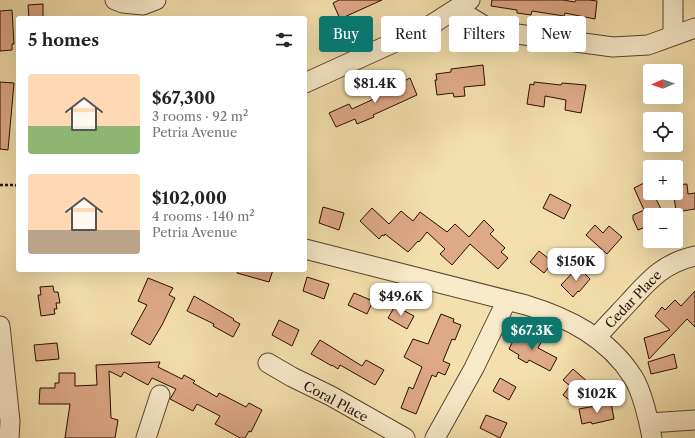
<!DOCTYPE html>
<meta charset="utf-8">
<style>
body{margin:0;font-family:"Libre Caslon Text",serif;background:#f2f2f2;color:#222;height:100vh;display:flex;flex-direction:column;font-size:15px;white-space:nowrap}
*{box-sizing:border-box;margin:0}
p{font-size:13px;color:#767676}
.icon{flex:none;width:22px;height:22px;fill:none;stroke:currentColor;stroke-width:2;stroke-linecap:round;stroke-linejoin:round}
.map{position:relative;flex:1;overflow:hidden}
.side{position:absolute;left:16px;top:16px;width:291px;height:256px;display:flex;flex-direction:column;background:#fff;border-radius:4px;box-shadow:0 4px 16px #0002}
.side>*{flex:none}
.top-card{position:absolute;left:319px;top:16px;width:316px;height:36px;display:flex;gap:8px}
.needle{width:26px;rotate:268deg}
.buttons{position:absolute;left:643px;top:64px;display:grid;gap:8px}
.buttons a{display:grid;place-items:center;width:40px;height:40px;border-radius:4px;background:#fff;box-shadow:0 4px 16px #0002;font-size:20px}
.price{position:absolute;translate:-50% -34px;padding:0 9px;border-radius:8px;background:#fff;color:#222;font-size:13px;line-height:26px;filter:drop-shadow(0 1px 2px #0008)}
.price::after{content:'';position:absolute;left:50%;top:24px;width:12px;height:9px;margin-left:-6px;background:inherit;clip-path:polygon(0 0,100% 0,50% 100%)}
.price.current{background:#0f766e;color:#fff}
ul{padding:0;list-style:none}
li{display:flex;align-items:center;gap:12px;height:100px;padding:0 12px}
li span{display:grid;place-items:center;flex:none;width:112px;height:80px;border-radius:4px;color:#555}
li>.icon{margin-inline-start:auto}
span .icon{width:48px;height:48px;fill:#fffc;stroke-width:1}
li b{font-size:17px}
h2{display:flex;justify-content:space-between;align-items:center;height:48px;padding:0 12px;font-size:17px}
.tag{padding:0 14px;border-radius:4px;background:#fff;box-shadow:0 4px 16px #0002;font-size:14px;line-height:36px}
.tag.current{background:#0f766e;color:#fff}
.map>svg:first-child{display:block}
.building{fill:#dea987;stroke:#2a0b01}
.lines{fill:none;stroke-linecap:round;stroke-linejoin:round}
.minor-casing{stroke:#5c402c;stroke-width:21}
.path{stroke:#2a0b01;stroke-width:2.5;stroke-dasharray:3 2;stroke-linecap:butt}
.minor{stroke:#f8ebca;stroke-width:19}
.labels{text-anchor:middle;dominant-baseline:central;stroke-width:3.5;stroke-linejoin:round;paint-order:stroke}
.street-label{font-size:13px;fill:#2a0b01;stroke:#f8ebca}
</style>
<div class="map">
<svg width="695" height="438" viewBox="0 0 695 438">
<rect width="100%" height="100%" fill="#f4e0ae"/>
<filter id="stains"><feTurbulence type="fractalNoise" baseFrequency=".005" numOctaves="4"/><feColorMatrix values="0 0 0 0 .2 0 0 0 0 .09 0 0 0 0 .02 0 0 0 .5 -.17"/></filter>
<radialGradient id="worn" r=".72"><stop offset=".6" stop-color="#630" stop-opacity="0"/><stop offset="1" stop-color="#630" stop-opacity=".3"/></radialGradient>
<!-- building -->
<path class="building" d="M339,0H382L340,19L333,3Z
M492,0H563L575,2L576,0H589L597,1L595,19L565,13L564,16L532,11L531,15L517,13V10L491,6Z
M43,4V18H29L28,5Z
M12,10L14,44H12V50L0,51V11Z
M483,65L485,85L464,87L465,96L454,97L453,93L437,95L435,80H437L436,74L451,72V69Z
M410,78L417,95L373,115L374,117L357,124L355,119L336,127L329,113L349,104L352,109L378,97L377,94Z
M0,82L14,83L8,150L0,149Z
M534,82L561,85L562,83L586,85L581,113L565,110L566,100L545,96L544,107L527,104L530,84L534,85Z
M648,181L650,186V193H653L663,213L650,215V225L638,230L633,219V215L644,210L634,188Z
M687,184L688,194L695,193V209L676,212L674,196L676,193V185Z
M550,194L571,205L564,219L543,208Z
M323,207L344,213L339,230L319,223Z
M372,208L389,224L401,211L413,221L420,212L447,232L455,224L469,237L484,220L494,230L490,234L505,248L501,252L508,258L498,269L470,244L452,265L440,254L445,249L427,232L419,242L418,241L408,252L385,234L384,236L382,235L379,239L360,221Z
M595,225L603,233L609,226L622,237L607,254L586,235Z
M539,251L553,262L544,273L530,262Z
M578,267L590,279L579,292L578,291L573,297L561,285Z
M238,270H273L269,282L237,273Z
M307,277L329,284L324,299L303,291Z
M148,278L173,288L169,295L175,298L162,325L150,345L131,334L147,305L138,301Z
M53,286L54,292H58L60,303H56L57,309H54L55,314L41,316L38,295H41L40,287Z
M695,291V327L687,319L649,359L644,338L670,330L655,316L662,307L665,310L675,300L681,306Z
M354,293L373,301L367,314L348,305Z
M194,296L234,319L233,320L240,324L233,337L213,326L214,324L187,311Z
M395,306L414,316L407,329L388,318Z
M441,314L454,319L453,322L461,325L455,340L452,339L443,361L450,364L445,375L438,372L436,377L432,375L416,414L401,408L409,387L413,389L422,367L404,357L413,339L428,344Z
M279,320L299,330L292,346L272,335Z
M531,333L543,339L538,348L557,358L550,371L529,360L527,363L518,358L519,355L509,349L516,335L527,340Z
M320,340L362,366L366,360L384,370L375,385L340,365L338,369L332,365V366L311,354Z
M57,343L59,359L36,361L34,345Z
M674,354L677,368L651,374L648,362Z
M160,362L158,367L182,379L184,375L195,381L193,383L217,397L219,393L246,407L249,403L262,410L251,432L249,431L245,438H240L215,424L220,416L197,404L193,411L170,399L176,389L152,378L148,385L124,372L121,377L109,371L111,418L118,420L115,438H65L70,404H39L40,388H55V383H59V373H75V386L97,385L96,365Z
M573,369L589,383L573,403L563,395L570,386L563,380Z
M500,378L516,387L509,400L493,391Z
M611,403L614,419L592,424L591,422L582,424L579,409Z
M486,415L507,423L500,438L480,428Z"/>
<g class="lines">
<!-- minor casing -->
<g class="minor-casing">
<path id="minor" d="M115,0L123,3L143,5L156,0
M673,0V36
M457,9L488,28L517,34L613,47L648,45L695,28
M305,83L426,28L470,0
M305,249L526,305C569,318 608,338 633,377C642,391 649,421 652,438
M0,326L10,421L9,438
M596,338C607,325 619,313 630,301C650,279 664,263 695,256
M268,363L292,377L331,396L405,438
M649,423L695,420
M146,438L160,395
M435,438L474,368L507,300"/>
</g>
<!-- path -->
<path class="path" d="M0,185H15L18,186"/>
<!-- minor -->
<use href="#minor" class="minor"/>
</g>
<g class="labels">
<!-- street labels -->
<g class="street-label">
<text transform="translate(633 299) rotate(-46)">Cedar Place</text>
<text transform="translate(336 401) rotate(28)">Coral Place</text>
</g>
</g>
<rect width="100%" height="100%" filter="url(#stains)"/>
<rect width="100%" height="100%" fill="url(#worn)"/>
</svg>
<div class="buttons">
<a><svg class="needle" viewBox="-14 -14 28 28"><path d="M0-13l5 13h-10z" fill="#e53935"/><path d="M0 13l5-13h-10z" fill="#767676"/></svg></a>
<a><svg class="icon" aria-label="locate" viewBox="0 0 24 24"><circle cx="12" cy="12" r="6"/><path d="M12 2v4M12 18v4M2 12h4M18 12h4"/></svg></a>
<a>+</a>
<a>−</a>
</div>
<b class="price" style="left:375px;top:104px">$81.4K</b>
<b class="price" style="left:576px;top:282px">$150K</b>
<b class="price" style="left:401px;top:317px">$49.6K</b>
<b class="price current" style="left:532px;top:351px">$67.3K</b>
<b class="price" style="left:597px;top:414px">$102K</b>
<div class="top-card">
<a class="tag current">Buy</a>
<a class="tag">Rent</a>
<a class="tag">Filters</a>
<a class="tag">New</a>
</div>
<section class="side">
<h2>5 homes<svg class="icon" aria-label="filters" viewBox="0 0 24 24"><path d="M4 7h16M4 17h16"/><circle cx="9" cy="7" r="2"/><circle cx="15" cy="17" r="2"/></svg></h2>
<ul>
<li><span style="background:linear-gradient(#ffd9b3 65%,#8fb573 0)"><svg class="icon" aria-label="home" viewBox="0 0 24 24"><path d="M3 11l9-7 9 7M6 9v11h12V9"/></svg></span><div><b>$67,300</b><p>3 rooms · 92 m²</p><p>Petria Avenue</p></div></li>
<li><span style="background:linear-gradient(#ffd9b3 70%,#b9a48a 0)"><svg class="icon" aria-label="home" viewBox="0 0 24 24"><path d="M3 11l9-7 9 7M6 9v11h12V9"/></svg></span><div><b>$102,000</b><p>4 rooms · 140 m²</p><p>Petria Avenue</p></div></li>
</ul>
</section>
</div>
